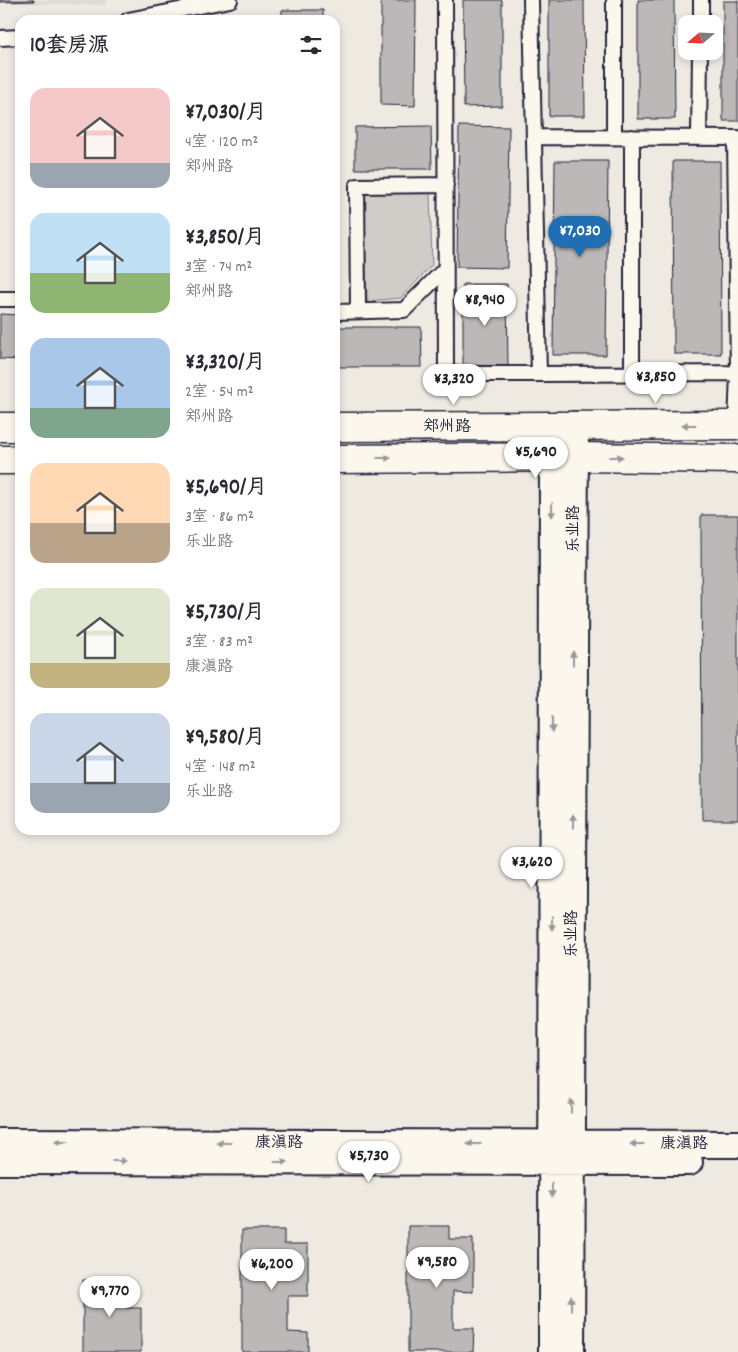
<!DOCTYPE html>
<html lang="zh">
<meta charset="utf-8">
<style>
body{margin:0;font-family:Dekko,"LXGW WenKai TC",sans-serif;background:#f2f2f3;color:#2b2b33;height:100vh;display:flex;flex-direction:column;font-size:19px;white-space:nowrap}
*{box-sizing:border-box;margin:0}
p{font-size:16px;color:#7c7c81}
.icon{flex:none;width:28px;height:28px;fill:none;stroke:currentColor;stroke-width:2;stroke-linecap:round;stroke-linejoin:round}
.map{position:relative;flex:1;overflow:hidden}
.panel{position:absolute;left:15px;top:15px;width:325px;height:820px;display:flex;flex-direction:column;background:#fff;border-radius:15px;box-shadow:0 2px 8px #0003}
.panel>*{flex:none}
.needle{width:32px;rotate:251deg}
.controls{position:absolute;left:678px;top:15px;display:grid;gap:10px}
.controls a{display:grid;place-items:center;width:45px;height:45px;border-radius:10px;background:#fff;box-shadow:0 2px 8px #0003;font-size:25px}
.price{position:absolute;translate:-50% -42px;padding:0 11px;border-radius:18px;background:#fff;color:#222;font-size:16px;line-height:32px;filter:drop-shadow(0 1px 2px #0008)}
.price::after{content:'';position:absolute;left:50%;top:30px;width:15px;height:11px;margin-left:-8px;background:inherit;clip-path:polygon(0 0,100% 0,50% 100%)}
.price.selected{background:#1f6fb2;color:#fff}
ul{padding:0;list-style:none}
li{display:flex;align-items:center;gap:15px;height:125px;padding:0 15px}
li span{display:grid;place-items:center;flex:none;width:140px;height:100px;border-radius:15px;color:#555}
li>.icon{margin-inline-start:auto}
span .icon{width:60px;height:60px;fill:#fffc;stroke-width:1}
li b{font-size:21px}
h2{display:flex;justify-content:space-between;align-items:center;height:60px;padding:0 15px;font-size:21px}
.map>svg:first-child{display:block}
.built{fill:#dfdbd5}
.green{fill:#d0cdc9;stroke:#797882}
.building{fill:#bcb8b8;stroke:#22223b}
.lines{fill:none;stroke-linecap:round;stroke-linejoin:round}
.service-casing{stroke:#22223b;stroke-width:18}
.minor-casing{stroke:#22223b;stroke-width:30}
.tertiary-casing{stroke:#22223b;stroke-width:31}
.service{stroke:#fbf7ec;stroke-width:14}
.minor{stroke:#fbf7ec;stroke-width:26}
.tertiary{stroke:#fbf7ec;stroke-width:28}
.oneway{fill:#99979c}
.labels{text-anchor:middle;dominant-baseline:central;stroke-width:4;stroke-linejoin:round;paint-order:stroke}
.street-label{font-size:16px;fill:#22223b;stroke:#fbf7ec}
</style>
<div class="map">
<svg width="738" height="1352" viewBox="0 0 738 1352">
<rect width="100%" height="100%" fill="#eeeae2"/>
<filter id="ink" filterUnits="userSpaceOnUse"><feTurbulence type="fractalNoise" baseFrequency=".02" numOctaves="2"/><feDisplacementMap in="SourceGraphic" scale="10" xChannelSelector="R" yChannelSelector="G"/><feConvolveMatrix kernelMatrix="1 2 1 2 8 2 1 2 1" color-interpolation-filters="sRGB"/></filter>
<g filter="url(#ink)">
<!-- built -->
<path class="built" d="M0,0H106V5L0,3Z"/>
<!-- green -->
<path class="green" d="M430,192L432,265L401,298L367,301L364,193Z"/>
<!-- building -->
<path class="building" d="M0,0H34V1L0,2Z
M381,0H416L415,106L381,105Z
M463,0H502V106L464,107Z
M549,0H584L585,116H549Z
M638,0H674L675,119H638Z
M723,1H738V121H723Z
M282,10H323V20H282Z
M431,126L432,169H355V127Z
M459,126L509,127L507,268L457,267Z
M555,161H608L606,355H553Z
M673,161H720L721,354H674Z
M463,284H507L508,369H463Z
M0,314L20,315V360L0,359Z
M335,327H421L422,367H335Z
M701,515H738V820H702Z
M408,1226H449V1239H473V1292L453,1291V1328H474L473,1352H408Z
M242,1230H284V1244H308V1296H288V1332L308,1333V1352H242Z
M83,1280H126V1308H141V1352H83Z"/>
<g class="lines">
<!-- service casing -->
<g class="service-casing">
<path id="service" d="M445,0L446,374H539
M531,0L539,374L738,373
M128,20L230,0
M701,24V0
M0,38L20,37
M534,137L738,138
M614,137V0
M632,137V374
M699,138L700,51
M735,138L738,371
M0,299H20
M358,311L357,186L446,185
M335,312L404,310L446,268
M736,425L738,373"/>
</g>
<!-- minor casing -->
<g class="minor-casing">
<path id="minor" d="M0,1142L738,1144
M0,1161L689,1162
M552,1352L553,427
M571,1352L575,425"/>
</g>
<!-- tertiary casing -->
<g class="tertiary-casing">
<path id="tertiary" d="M0,427H20
M335,427L738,425
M335,459L574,457L738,459
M0,460H20"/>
</g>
<!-- service -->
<use href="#service" class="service"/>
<!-- minor -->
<use href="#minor" class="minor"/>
<!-- tertiary -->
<use href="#tertiary" class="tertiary"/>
</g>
<!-- one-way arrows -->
<defs><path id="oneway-solid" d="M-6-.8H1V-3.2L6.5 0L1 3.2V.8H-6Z" transform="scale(1.25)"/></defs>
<g class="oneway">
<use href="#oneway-solid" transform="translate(689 425) rotate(180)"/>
<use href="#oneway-solid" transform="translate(616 457)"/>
<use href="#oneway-solid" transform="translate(384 458)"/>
<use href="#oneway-solid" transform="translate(552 510) rotate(90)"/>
<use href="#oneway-solid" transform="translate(573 658) rotate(-90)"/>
<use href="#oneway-solid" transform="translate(552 725) rotate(90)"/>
<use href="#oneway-solid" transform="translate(573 821) rotate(-90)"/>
<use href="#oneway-solid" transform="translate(552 923) rotate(90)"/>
<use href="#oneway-solid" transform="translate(571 1106) rotate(-90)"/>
<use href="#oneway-solid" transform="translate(62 1142) rotate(-180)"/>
<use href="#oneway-solid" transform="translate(224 1143) rotate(-180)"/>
<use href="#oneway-solid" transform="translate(474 1144) rotate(-180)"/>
<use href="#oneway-solid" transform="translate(637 1144) rotate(180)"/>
<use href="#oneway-solid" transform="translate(119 1161)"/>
<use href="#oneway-solid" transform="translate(281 1162)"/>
<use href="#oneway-solid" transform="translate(552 1190) rotate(90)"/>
<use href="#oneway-solid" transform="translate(571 1303) rotate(-90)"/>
</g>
</g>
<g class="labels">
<!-- street labels -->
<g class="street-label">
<text x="447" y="427">郑州路</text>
<text transform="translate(574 529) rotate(-90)">乐业路</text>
<text transform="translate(572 934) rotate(-90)">乐业路</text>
<text x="279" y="1143">康滇路</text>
<text x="684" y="1144">康滇路</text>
</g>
</g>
</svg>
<div class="controls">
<a><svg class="needle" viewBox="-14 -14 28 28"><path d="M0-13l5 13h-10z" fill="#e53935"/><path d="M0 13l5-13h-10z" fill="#7c7c81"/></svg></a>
</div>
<b class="price selected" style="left:580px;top:258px">¥7,030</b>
<b class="price" style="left:485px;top:327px">¥8,940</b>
<b class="price" style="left:656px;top:404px">¥3,850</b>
<b class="price" style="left:454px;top:406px">¥3,320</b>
<b class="price" style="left:536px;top:479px">¥5,690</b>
<b class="price" style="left:532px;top:889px">¥3,620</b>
<b class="price" style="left:369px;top:1183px">¥5,730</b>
<b class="price" style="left:437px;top:1289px">¥9,580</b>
<b class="price" style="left:272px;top:1291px">¥6,200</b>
<b class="price" style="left:110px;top:1318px">¥9,770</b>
<section class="panel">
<h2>10套房源<svg class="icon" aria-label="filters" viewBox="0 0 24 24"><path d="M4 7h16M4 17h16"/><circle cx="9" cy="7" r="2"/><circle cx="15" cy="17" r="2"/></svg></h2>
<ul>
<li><span style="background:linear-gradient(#f6c9c9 75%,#9aa5b1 0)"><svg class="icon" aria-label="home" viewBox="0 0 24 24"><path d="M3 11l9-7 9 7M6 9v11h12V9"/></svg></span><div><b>¥7,030/月</b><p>4室 · 120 m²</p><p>郑州路</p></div></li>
<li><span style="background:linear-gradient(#bfe0f5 60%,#8fb573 0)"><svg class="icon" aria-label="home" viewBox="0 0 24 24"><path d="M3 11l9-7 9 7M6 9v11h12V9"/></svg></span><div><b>¥3,850/月</b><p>3室 · 74 m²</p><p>郑州路</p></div></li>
<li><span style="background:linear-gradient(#a9c7e8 70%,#7fa58c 0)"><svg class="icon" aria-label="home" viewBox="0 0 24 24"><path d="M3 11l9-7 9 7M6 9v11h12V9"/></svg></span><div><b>¥3,320/月</b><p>2室 · 54 m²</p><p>郑州路</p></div></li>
<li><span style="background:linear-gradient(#ffd9b3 60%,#b9a48a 0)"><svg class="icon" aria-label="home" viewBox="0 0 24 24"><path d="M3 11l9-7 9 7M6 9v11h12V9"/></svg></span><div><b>¥5,690/月</b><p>3室 · 86 m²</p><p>乐业路</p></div></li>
<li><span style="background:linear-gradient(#dfe7d0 75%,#c2b280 0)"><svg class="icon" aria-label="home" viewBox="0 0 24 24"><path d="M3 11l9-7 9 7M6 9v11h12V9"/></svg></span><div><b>¥5,730/月</b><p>3室 · 83 m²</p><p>康滇路</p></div></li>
<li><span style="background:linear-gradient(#c9d6e8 70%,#9aa5b1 0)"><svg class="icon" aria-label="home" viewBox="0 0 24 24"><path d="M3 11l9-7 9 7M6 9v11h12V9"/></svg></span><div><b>¥9,580/月</b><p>4室 · 148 m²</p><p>乐业路</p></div></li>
</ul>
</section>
</div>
